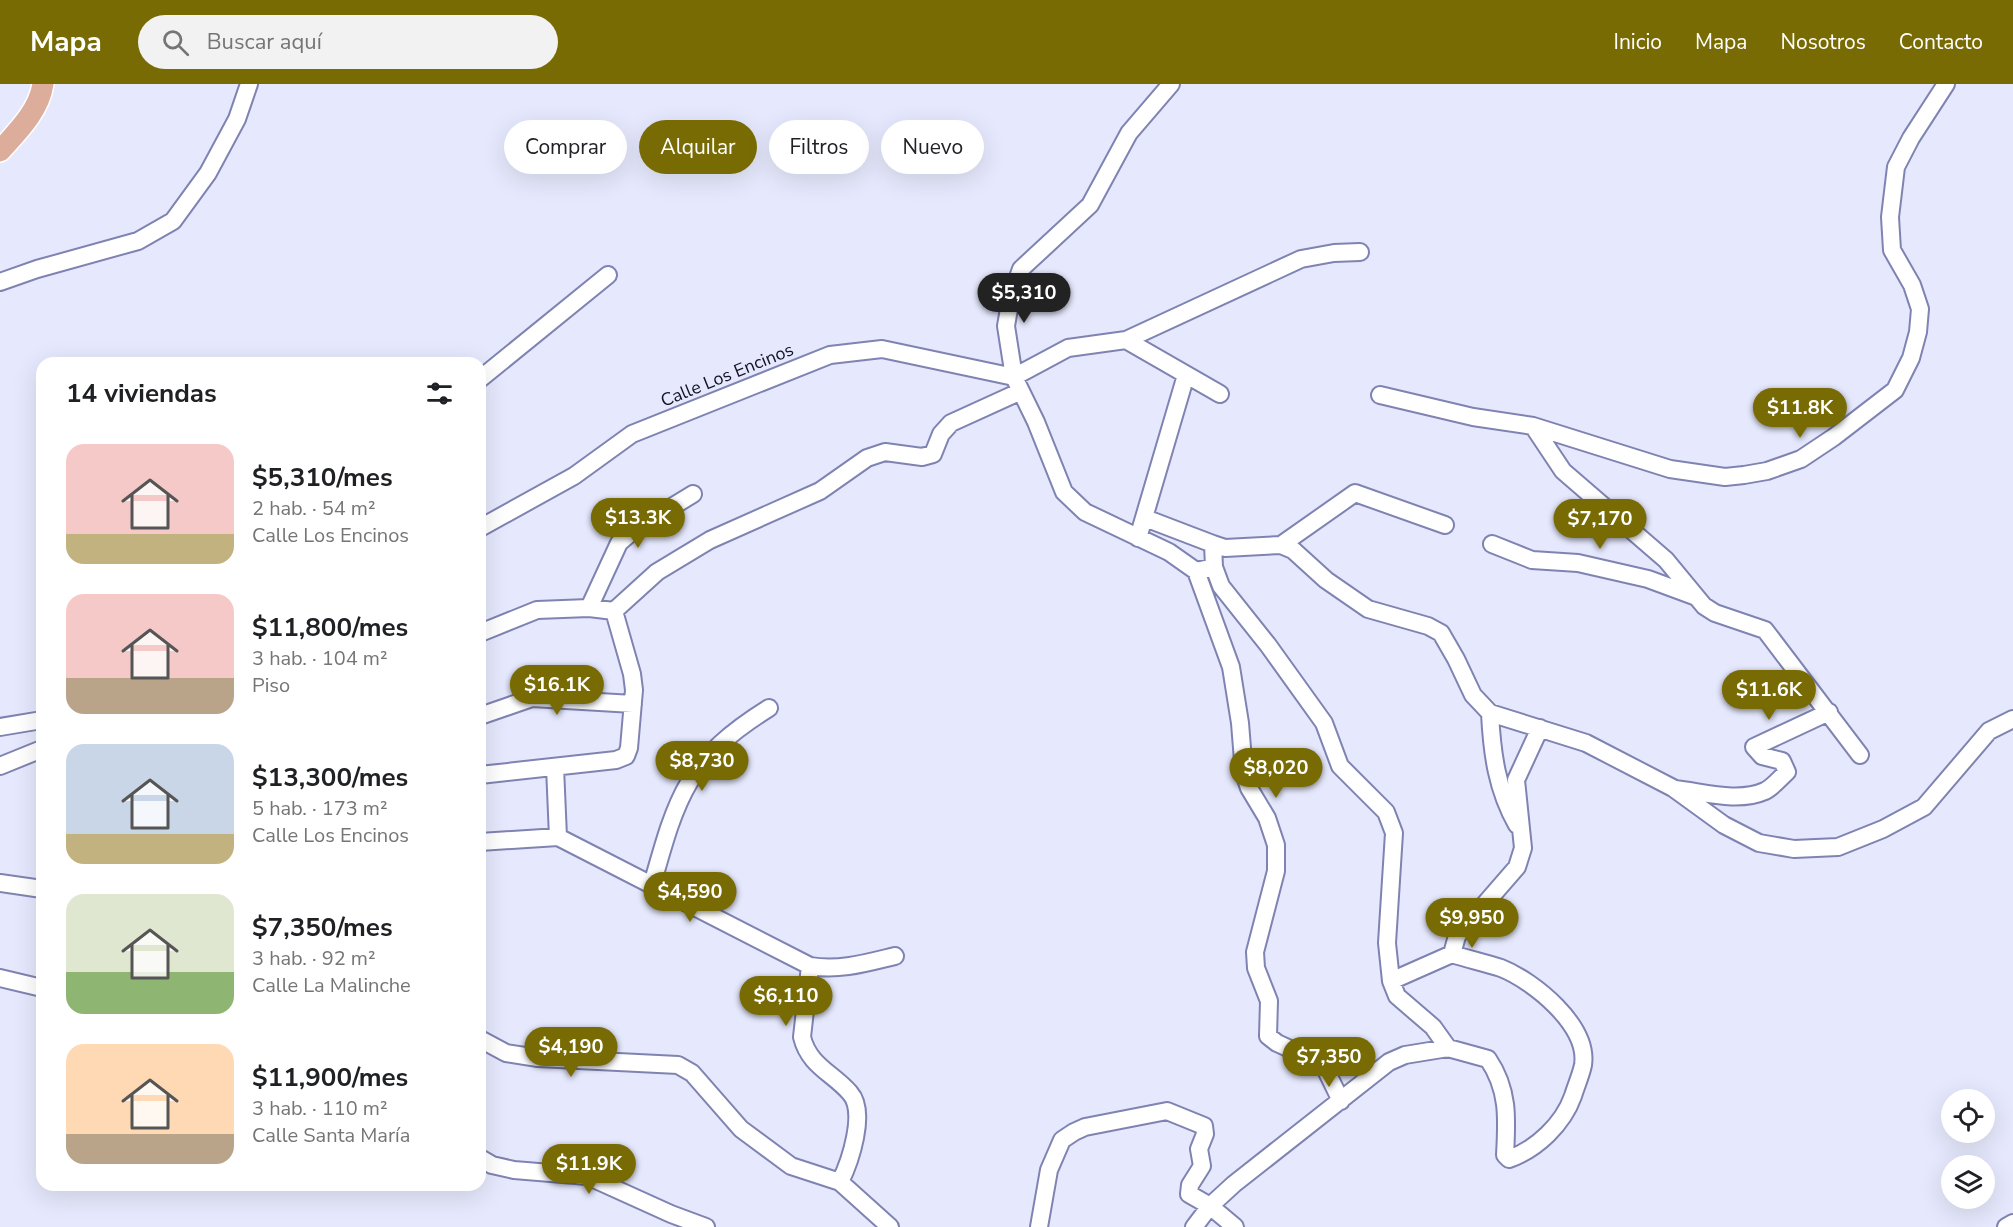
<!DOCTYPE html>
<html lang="es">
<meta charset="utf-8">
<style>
body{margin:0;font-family:"Nunito Sans",sans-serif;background:#f2f2f2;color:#202124;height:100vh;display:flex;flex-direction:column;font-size:22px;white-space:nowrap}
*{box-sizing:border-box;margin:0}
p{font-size:20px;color:#757577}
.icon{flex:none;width:33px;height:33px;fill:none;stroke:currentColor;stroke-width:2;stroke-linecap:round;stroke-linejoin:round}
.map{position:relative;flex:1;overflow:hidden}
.side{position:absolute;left:36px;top:273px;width:450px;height:834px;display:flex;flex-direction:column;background:#fff;border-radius:18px;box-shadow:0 6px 24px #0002}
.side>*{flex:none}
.guide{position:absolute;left:504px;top:36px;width:570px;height:54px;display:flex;gap:12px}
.controls{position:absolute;left:1941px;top:1005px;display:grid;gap:12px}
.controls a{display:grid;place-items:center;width:54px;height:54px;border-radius:50%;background:#fff;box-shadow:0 6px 24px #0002;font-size:30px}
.price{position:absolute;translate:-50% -51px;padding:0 14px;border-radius:21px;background:#786b03;color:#fff;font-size:20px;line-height:39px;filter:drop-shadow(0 2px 3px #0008)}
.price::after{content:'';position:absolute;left:50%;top:36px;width:18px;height:14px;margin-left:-9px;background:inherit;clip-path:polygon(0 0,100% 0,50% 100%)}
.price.selected{background:#222;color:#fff}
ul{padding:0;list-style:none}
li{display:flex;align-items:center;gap:18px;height:150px;padding:0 30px}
li span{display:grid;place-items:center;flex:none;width:168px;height:120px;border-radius:18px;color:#555}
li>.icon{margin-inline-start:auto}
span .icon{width:72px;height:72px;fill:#fffc;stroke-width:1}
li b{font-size:26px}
h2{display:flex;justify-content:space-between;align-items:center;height:72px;padding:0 30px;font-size:26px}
.tag{padding:0 21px;border-radius:27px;background:#fff;box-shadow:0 6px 24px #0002;font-size:21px;line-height:54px}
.tag.selected{background:#786b03;color:#fff}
header{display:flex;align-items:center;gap:36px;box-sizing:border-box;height:84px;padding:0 30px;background:#786b03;color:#fff}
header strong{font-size:28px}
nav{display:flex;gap:33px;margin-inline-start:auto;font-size:21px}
.search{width:420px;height:54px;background:#f2f2f2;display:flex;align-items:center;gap:15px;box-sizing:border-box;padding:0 21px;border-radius:33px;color:#757577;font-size:22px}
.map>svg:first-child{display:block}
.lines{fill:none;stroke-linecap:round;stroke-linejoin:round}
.minor-casing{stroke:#7f83b1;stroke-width:20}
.major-casing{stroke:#fff;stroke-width:24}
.minor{stroke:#fff;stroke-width:16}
.major{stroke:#dcad9b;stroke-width:21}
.labels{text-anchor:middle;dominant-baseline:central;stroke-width:4.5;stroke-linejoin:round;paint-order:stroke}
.street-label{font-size:18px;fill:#131325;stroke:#e6e9fd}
</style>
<header>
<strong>Mapa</strong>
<div class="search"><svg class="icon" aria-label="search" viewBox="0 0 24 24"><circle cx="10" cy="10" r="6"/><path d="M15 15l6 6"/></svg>Buscar aquí</div>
<nav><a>Inicio</a><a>Mapa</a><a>Nosotros</a><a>Contacto</a></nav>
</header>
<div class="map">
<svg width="2013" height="1143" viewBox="0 0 2013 1143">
<rect width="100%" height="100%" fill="#e6e9fd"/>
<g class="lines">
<!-- minor casing -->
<g class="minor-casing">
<path id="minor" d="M1171,0L1129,49L1090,121L1021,185L1011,213L1006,242L1014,293L1036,338L1064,408L1085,428L1169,468L1196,487L1214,483L1213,460L1225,464L1281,461L1293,466L1326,496L1368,525L1428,542L1441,549L1456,575L1473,611L1490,629L1586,659L1673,704L1724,741L1759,759L1794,765L1838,763L1883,745L1924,723L1989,647L2013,635
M0,198L37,185L138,157L173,137L208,89L237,35L249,0
M1126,256L1220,310
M1014,293L1068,264L1126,256L1301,175L1334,169L1360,168
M480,295L608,191
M1380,311L1473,333L1533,342L1670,385L1725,393L1744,391L1767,387L1801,375L1834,353L1895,306L1911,274L1918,248L1920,225L1912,201L1892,166L1890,133L1896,83L1911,54L1946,0
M1533,342L1563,387L1666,476L1704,522L1715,529L1765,546L1860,671
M1145,434L1213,460
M480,444L574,392L632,350L830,271L882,265L1014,293
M1138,454L1186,291
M1492,460L1532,476L1578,479L1648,495L1694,512
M1281,461L1355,409L1445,441
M1214,483L1221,502L1268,561L1324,639L1340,682L1386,728L1394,749L1387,859L1391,897L1397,912L1433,943L1448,964L1488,975C1509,1006 1507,1035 1505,1071L1509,1075C1537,1065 1563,1040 1573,1012C1576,1002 1581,991 1583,981C1589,942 1534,897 1501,884C1485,879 1468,875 1452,870
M1196,487L1231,583L1240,639L1244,689L1249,704L1267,734L1276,761V787L1255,868L1256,884L1269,917L1268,952L1277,959L1323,980L1341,1017
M589,524L619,459L634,446L693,410
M480,549L537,526L589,524L614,527L657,488L710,456L820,407L867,374L885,368L922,373L933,370L941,350L951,339L1019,308
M1490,629C1492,670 1497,706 1517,741
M480,632L532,614L633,620
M0,643L42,636
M0,682L42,665
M555,683L558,753
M480,691L616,676L626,672L629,664L634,606L632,590L614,527
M1675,705C1703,708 1738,719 1765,707C1773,703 1780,694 1787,688L1782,677L1762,672L1754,663L1829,628
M480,758L558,753L810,882C840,887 866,879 895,872
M0,799L42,805
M652,801C677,712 687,675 769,624
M810,882L802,953C809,982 833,989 850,1009C867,1028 850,1078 840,1098
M0,894L42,904
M1391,897L1452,870L1457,852L1517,783L1523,764L1516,696L1540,644
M480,955L506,969L538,974L678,981L692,989L741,1045L791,1082L840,1098L890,1143
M480,1074L492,1081L514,1086L587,1092L671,1130L706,1143
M1039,1143L1049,1086L1062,1056L1074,1048L1085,1043L1167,1027L1204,1042L1205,1050L1199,1065L1202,1082L1190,1101L1189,1110L1210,1122L1235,1143
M1194,1143L1210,1122L1234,1100L1389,978L1405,971L1448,964
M2006,1143L2013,1139"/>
</g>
<!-- major casing -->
<g class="major-casing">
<path id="major" d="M0,67C17,48 39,27 43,0"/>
</g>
<!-- minor -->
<use href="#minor" class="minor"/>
<!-- major -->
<use href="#major" class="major"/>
</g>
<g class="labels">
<!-- street labels -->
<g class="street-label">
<text transform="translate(727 291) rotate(-22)">Calle Los Encinos</text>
</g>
</g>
</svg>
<div class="controls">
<a><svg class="icon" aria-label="locate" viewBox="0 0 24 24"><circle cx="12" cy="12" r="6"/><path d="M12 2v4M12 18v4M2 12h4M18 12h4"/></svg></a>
<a><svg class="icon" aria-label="layers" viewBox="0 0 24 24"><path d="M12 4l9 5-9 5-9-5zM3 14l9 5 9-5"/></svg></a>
</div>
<b class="price selected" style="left:1024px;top:240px">$5,310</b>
<b class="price" style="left:1800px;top:355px">$11.8K</b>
<b class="price" style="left:638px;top:465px">$13.3K</b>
<b class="price" style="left:1600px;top:466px">$7,170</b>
<b class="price" style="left:557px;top:632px">$16.1K</b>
<b class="price" style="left:1769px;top:637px">$11.6K</b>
<b class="price" style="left:702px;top:708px">$8,730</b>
<b class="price" style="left:1276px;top:715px">$8,020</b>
<b class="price" style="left:690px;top:839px">$4,590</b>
<b class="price" style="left:1472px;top:865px">$9,950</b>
<b class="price" style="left:786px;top:943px">$6,110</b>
<b class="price" style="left:571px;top:994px">$4,190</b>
<b class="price" style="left:1329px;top:1004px">$7,350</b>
<b class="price" style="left:589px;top:1111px">$11.9K</b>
<div class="guide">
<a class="tag">Comprar</a>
<a class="tag selected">Alquilar</a>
<a class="tag">Filtros</a>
<a class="tag">Nuevo</a>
</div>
<section class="side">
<h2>14 viviendas<svg class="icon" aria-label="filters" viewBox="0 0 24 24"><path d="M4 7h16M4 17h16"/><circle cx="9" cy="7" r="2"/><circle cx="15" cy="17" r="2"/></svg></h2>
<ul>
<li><span style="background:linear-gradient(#f6c9c9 75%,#c2b280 0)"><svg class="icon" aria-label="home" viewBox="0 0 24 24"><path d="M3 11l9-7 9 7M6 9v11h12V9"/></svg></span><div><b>$5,310/mes</b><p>2 hab. · 54 m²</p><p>Calle Los Encinos</p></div></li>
<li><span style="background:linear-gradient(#f6c9c9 70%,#b9a48a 0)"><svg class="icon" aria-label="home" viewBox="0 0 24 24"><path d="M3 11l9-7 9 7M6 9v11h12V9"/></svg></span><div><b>$11,800/mes</b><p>3 hab. · 104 m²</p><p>Piso</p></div></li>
<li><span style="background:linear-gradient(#c9d6e8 75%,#c2b280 0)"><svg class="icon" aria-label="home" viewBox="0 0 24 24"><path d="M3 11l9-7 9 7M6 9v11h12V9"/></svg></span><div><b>$13,300/mes</b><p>5 hab. · 173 m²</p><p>Calle Los Encinos</p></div></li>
<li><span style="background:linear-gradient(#dfe7d0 65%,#8fb573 0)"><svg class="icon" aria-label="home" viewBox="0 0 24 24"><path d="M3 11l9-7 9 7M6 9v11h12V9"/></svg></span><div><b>$7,350/mes</b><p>3 hab. · 92 m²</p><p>Calle La Malinche</p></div></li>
<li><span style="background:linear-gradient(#ffd9b3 75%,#b9a48a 0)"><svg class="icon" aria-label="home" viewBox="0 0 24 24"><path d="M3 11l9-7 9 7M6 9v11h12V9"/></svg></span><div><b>$11,900/mes</b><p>3 hab. · 110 m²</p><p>Calle Santa María</p></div></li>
</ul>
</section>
</div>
